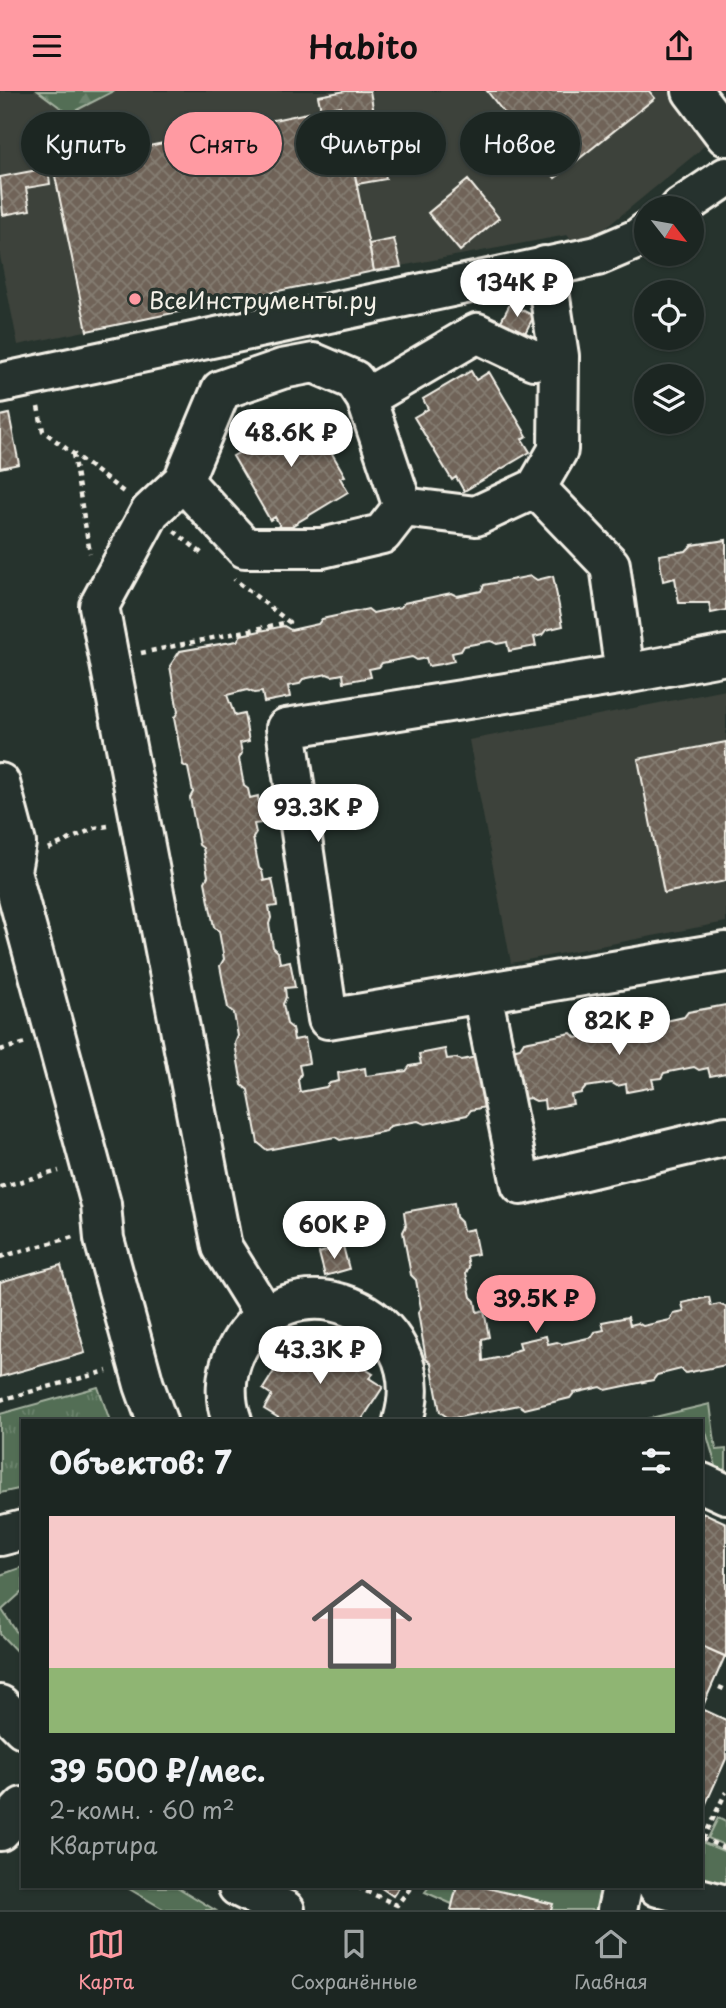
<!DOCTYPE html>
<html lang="ru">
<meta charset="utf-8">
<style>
body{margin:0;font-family:"Playpen Sans",sans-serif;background:#29322f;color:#f1f3f6;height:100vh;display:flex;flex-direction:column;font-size:26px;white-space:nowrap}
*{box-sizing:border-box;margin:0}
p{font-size:23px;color:#a0a5a5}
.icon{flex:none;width:38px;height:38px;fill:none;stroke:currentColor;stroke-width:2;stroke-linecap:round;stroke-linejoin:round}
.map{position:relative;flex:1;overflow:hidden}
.drawer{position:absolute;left:21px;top:1328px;width:682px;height:469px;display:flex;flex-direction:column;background:#1c2622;border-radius:0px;box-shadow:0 2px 5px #0004,0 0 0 2px #3a4340}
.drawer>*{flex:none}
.top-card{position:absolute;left:21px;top:21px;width:684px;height:63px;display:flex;gap:14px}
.needle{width:46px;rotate:121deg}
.controls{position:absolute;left:634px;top:105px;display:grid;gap:14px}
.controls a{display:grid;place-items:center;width:70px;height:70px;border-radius:50%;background:#1c2622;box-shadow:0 2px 5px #0004,0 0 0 2px #3a4340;font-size:35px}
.price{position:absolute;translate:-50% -60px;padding:0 16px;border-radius:24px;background:#fff;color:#222;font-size:23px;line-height:46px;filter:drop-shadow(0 2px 4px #0008)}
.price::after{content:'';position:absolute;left:50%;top:42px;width:21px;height:16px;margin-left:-10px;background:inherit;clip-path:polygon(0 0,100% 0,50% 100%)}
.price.selected{background:#ff9aa2;color:#111}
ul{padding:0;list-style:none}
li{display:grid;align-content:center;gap:14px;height:371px;padding:0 28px}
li+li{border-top:2px solid #3a4340}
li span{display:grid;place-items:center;height:217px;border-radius:0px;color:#555}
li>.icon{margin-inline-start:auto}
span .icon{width:126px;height:126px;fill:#fffc;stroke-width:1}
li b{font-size:30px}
h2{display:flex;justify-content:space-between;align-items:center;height:84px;padding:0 28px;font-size:30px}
.pill{padding:0 24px;border-radius:32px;background:#1c2622;box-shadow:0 2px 5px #0004,0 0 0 2px #3a4340;font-size:24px;line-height:63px}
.pill.selected{background:#ff9aa2;color:#111}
header{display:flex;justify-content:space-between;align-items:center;height:91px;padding:0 28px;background:#ff9aa2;color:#111;font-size:32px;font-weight:600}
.dock{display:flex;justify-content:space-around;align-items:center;height:98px;border-top:2px solid #3a4340;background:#1c2622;font-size:19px;color:#a0a5a5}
.dock a{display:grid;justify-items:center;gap:4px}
.dock .selected{color:#ff9aa2}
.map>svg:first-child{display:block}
.built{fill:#3c423a}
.green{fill:#526e55;stroke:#a3b09e;stroke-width:2}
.forest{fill:url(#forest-firs);stroke:#a3b09e;stroke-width:2}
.park{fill:url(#park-tufts);stroke:#a3b09e;stroke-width:2}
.building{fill:url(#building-cross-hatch);stroke:#f4f1e8;stroke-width:2}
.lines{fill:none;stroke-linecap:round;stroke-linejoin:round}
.minor-casing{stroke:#f4f1e8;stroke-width:44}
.path{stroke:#f4f1e8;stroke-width:4.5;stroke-dasharray:5 5;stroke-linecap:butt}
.minor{stroke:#26332d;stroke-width:38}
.poi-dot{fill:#ff9aa2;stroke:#26332d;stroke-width:2.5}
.labels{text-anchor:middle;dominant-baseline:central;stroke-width:7;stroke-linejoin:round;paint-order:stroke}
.poi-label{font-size:23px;fill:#f4f1e8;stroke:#26332d;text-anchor:start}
</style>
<header><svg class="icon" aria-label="menu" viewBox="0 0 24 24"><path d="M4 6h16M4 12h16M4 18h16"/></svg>Habito<svg class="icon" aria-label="share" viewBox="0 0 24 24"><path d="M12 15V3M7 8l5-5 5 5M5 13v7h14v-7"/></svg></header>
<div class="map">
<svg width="726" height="1819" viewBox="0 0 726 1819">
<defs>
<pattern id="forest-firs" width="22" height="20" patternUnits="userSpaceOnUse" patternTransform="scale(1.75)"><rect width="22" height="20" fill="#526e55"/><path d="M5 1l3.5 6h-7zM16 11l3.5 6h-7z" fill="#6c836d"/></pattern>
<pattern id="park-tufts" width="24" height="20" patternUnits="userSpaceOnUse" patternTransform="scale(1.75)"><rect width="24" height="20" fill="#526e55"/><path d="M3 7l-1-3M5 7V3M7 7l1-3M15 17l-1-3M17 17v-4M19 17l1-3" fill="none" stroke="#6c836d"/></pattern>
<pattern id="building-cross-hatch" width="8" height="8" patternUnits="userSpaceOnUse" patternTransform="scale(1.75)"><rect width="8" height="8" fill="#6f6459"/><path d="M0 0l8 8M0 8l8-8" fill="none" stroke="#847b71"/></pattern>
</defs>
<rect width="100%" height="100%" fill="#26332d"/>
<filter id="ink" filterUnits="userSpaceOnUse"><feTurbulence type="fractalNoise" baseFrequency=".0143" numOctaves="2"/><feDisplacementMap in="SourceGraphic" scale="14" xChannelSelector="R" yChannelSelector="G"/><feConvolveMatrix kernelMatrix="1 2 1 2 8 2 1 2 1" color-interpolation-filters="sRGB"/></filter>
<g filter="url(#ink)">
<!-- built -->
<path class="built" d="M0,0H673L710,48L698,61L580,158L567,144L374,180L18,254L0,165Z
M726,599V831L511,872L469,649Z"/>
<!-- green -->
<path class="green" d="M710,1313L716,1359L726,1358V1389L712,1382L716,1375L706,1341L702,1342V1330H638Z
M23,1476V1500L2,1519L23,1551V1567L0,1543V1484Z
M718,1727L726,1731V1755L708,1747Z
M702,1751L726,1761V1803L702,1796Z
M126,1796H177L215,1819H165Z
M429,1796H457L452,1813L425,1801Z
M483,1796H606L608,1819H551L552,1813Z"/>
<!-- forest -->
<path class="forest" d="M38,0H114L69,23Z"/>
<!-- park -->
<path class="park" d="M98,1296L110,1330H23V1397L0,1402V1323Z"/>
<!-- building -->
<path class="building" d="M346,0H370L386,88L357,93L341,15L321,19L318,5Z
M487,0H649L655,7L555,87Z
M341,15L374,180L87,240L53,75Z
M48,77L50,93L26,97L30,119L3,124L0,86Z
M468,89L499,127L460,160L428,122Z
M394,148L401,176L374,180L369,153Z
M510,213L534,225L524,244L500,232Z
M471,280L476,289L489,281L527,345L522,348L530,361L464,400L456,386L452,389L414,326L428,318L423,308Z
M290,319L295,328L308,321L345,385L340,387L348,401L283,440L275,426L270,429L233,365L247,357L241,348Z
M9,323L19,373L0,377V325Z
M726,449V519L711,522L709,512H679L675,487L663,490L659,464L686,460L692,454Z
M531,485L537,489L553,485L563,535L546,539L542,544L534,546L536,555L509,560L507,551L497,553L491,550L464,555L461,560L452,562L454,570L441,573L428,575L426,567L417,569L412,566L382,572L379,576L369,578L371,586L344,591L343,583L332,585L327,583L303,588L299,593L288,595L290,606L264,611L262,601L254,602L247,599L227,604L235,625L244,623L249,650L240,652L242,662L239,668L244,695L248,698L250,707L258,705L262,732L254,733L256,742L253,747L259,777L262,780L264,790L272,788L275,802L277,815L269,816L271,827L269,833L273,856L278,861L280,872L290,870L295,896L285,897L286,906L283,913L287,933L292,937L294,949L305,947L309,972L299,974L301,983L298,989L300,1001L326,996L330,992L339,990L338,982L365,977L366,985L406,980L410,975L421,973L419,963L445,958L447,968L455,967L462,969L476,966L485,1016L471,1019L467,1024L425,1033L418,1030L390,1035L386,1040L340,1049L335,1046L267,1059L258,1052L248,999L242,994L235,952L238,945L234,922L228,917L220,875L224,868L219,840L214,836L205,791L208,785L203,757L199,754L190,707L193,701L188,677L183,674L174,627L178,621L170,575L180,560L237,550L241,544L284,535L291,539L318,533L322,528L368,518L373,522L401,516L404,512L451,502L457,505L481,500L484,494Z
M726,651V790L664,802L638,668Z
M726,914V982L710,985L708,977L699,979L694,976L664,982L661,987L652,988L654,996L627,1001L626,993L617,995L612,992L586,996L581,1002L571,1004L573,1013L545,1018L544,1009L536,1010L530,1007L517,1009L507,960L520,957L524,951L571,942L576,947L601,942L605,937L652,929L657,932L684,926L688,921Z
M454,1112L456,1126L461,1131L463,1140L473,1138L478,1163L467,1165L469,1176L466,1182L471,1206L475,1210L477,1221L484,1219L489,1246L482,1248L483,1270L506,1265L511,1261L521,1258L519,1251L546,1245L548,1253L557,1251L562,1253L592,1246L595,1241L604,1239L602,1231L628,1226L630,1234L638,1232L643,1235L670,1229L674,1223L684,1221L682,1212L709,1206L711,1215L719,1213L726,1216V1274L686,1282L681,1278L657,1284L653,1289L606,1299L601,1296L574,1302L570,1307L525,1318L519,1314L450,1328L440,1321L431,1272L426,1268L418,1222L421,1217L416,1189L411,1184L403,1141L406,1135L404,1121Z
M343,1155L349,1178L325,1185L319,1162Z
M61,1174L85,1262L0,1286V1191Z
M310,1243L373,1283L369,1287L383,1296L361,1330H284L264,1318L272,1304L263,1298L293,1250L302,1256Z
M702,1421L726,1432V1566L702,1555Z
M702,1555L725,1565L702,1617Z
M702,1618L726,1629V1668L704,1717L702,1716Z
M380,1796H399L393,1805Z
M457,1796H483L553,1813L551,1819H451Z"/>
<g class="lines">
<!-- minor casing -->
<g class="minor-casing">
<path id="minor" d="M692,0L726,45
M680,117L726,86
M314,272L354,289L366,307L403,416L382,443L322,457H245L183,390L221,299L282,278Z
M0,292L597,165L637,148L646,141
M366,307L477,242L534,269L559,265
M183,390L150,421L99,515L222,1156L265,1225
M536,397L610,474L625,583
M403,416L476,425L536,397L558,359L559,265L545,175
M726,564L625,583L286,637L328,928L726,861
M0,692L16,752L11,780
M0,765L11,780L101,1113L104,1148L144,1294L157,1330
M482,902L521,1094L726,1045
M232,1330C224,1308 225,1283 235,1262C285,1159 436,1219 403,1330
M702,1392L726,1403
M0,1445L23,1439
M0,1614L23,1637
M0,1740L23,1716
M238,1796L285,1819
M658,1796L726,1814
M617,1819L622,1796"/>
</g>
<!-- path -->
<path class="path" d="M38,316L43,340L125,402
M73,363L90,462
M174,440L205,465
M141,562L289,531L234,488
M48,758L95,737L108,735
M0,959L26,952
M0,1096L59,1080
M0,1166L73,1146
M0,1309L107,1280
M719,1596L726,1599
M702,1747L726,1758
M703,1748L726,1701
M357,1796L397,1814L411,1796"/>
<!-- minor -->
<use href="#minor" class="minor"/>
</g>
</g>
<!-- markers -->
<circle class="poi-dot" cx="135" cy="208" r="7"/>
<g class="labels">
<!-- poi labels -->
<g class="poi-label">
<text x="149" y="208">ВсеИнструменты.ру</text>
</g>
</g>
</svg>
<div class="controls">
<a><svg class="needle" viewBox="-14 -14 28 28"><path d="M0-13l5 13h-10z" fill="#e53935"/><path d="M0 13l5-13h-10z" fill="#a0a5a5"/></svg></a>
<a><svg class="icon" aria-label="locate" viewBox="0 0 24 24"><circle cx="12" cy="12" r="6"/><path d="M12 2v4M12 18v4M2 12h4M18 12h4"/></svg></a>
<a><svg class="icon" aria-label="layers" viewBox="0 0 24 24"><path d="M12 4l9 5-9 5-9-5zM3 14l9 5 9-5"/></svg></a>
</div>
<b class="price" style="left:517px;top:228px">134K ₽</b>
<b class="price" style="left:291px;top:378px">48.6K ₽</b>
<b class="price" style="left:318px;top:753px">93.3K ₽</b>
<b class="price" style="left:619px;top:966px">82K ₽</b>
<b class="price" style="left:334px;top:1170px">60K ₽</b>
<b class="price selected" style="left:536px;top:1244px">39.5K ₽</b>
<b class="price" style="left:320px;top:1295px">43.3K ₽</b>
<div class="top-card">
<a class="pill">Купить</a>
<a class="pill selected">Снять</a>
<a class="pill">Фильтры</a>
<a class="pill">Новое</a>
</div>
<section class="drawer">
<h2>Объектов: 7<svg class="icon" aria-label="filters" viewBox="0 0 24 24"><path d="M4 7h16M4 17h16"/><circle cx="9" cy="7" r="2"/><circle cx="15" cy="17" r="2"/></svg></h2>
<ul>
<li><span style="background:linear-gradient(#f6c9c9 70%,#8fb573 0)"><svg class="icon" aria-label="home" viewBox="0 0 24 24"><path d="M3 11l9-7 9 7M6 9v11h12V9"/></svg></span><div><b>39 500 ₽/мес.</b><p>2-комн. · 60 m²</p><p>Квартира</p></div></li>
</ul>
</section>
</div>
<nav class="dock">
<a class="selected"><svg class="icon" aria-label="map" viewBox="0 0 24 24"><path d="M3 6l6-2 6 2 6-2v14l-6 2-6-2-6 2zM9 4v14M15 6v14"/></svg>Карта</a>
<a><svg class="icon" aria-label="saved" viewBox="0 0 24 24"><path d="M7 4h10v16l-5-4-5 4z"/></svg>Сохранённые</a>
<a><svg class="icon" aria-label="home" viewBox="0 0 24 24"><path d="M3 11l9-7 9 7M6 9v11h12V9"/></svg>Главная</a>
</nav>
